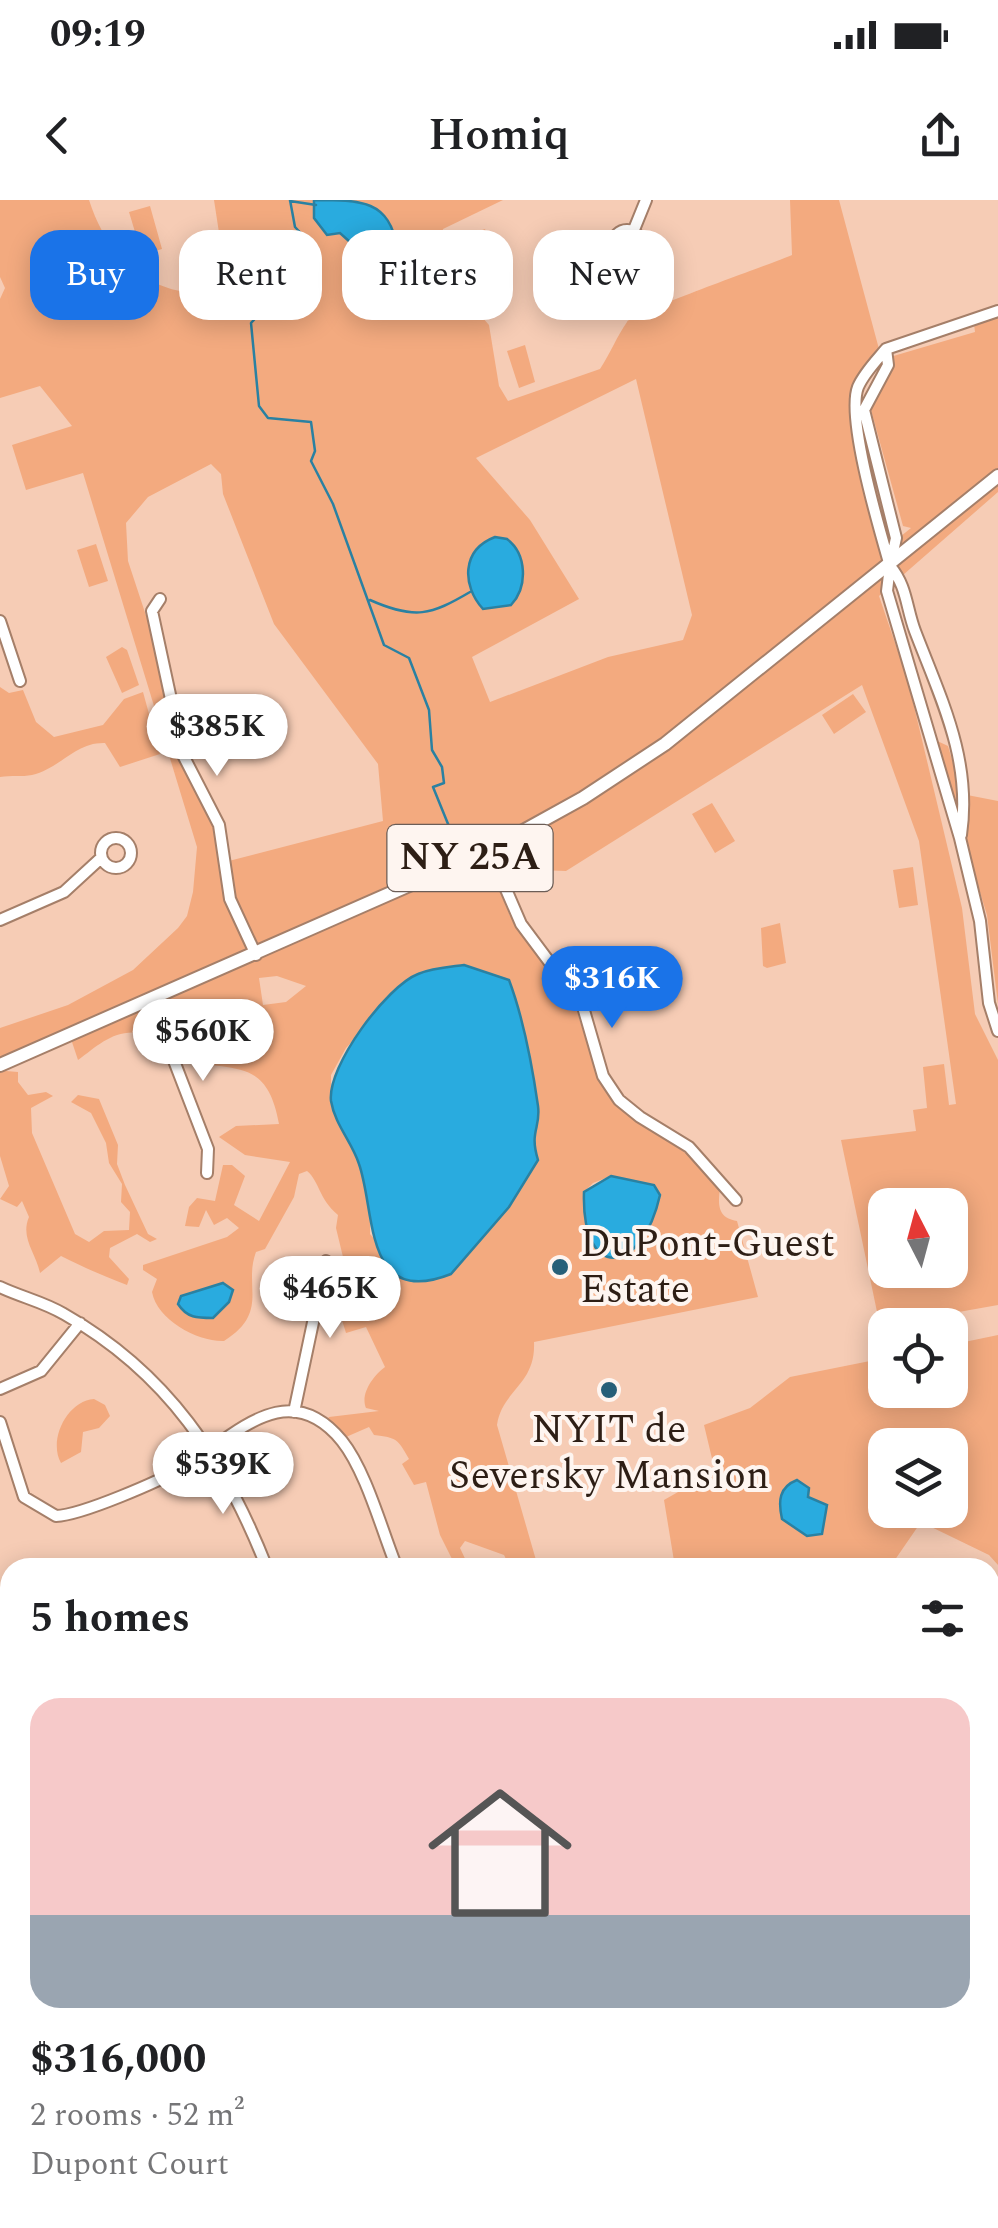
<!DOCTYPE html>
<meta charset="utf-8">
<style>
body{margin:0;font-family:Spectral,serif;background:#f2f2f2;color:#202124;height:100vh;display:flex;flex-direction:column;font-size:38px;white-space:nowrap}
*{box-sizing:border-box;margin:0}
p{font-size:32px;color:#757577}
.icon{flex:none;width:55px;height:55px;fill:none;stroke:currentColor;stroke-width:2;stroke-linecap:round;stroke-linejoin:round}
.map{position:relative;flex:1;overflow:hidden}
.drawer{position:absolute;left:0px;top:1358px;width:1000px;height:672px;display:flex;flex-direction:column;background:#fff;border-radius:30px 30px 0 0;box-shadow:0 5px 25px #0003}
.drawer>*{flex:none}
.banner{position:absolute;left:30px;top:30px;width:940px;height:90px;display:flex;gap:20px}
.needle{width:65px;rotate:354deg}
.tools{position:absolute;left:868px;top:988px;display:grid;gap:20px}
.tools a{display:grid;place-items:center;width:100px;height:100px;border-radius:20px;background:#fff;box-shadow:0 5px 25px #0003;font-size:50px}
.price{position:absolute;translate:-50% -85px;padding:0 22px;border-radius:35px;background:#fff;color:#222;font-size:32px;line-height:65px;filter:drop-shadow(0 2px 5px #0008)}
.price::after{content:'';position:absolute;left:50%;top:60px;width:30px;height:22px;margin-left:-15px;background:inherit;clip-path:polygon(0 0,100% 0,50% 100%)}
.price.current{background:#1a73e8;color:#fff}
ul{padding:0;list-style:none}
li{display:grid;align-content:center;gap:20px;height:530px;padding:0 30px}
li span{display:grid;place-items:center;height:310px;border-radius:30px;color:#555}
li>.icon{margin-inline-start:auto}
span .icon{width:180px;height:180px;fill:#fffc;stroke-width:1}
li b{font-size:42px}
h2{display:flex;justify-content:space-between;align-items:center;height:120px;padding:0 30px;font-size:42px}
.pill{padding:0 35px;border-radius:30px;background:#fff;box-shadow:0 5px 25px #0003;font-size:35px;line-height:90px}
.pill.current{background:#1a73e8;color:#fff}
.status{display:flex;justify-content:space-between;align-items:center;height:70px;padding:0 50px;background:#fff;direction:ltr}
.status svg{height:28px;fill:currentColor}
header{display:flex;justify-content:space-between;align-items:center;height:130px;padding:0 30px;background:#fff;font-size:45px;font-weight:600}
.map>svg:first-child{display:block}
.green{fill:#f3aa7f;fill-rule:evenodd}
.water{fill:#29abdf;stroke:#2a81a2;stroke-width:2.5}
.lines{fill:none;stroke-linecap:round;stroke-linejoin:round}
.stream{stroke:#2a81a2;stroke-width:2.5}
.minor-casing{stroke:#a57f69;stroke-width:14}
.major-casing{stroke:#a57f69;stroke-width:16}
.minor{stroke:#fff;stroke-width:10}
.major{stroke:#fff;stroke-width:12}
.poi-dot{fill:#276079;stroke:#fef5f0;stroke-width:4}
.labels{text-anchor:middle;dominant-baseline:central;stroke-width:8;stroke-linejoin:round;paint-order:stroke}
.shield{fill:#fef5f0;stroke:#6c5e57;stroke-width:2.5}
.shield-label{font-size:38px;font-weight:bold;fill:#2d1e15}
.poi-label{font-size:40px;fill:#2d1e15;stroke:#fef5f0;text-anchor:start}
</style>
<div class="status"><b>09:19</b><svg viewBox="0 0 49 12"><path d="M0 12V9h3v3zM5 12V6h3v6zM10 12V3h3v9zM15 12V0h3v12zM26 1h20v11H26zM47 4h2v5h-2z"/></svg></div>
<header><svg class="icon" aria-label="back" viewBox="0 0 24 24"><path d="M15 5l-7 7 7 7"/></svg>Homiq<svg class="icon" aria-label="share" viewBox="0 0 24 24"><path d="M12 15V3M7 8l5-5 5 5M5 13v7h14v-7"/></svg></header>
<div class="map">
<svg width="998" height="2028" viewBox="0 0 998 2028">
<rect width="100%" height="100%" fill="#f6ccb5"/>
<!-- green -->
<path class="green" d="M0,0H89C111,69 166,108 240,88C254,84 271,63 282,53L271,33L224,65L214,0H503L443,29L441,40L460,92L489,125L499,186L508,201L600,169C610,154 617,136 627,122C634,112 769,65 792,55L790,0H839L879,149L851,198L880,353L911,328L903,326L871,210L890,172V157L975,132L974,124L998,114V292L879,396L908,481L962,708L975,814L998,860V1105L880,1126L841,940L916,931L913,910L927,908L923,867L944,864L949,905L956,904L919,641L862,485L566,671L513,669L495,679L510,716L574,802L598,878L616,904L694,959L720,988C718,1004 717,1018 737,1021L758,1097L534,1142C536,1185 502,1190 497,1225L538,1367H510L504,1355L465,1341L460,1348L469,1367H456L440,1335L426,1282L414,1285L402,1264L409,1259C397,1238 397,1238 374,1235L369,1227L346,1237L324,1222L329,1217L379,1211L366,1208C360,1194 373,1176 385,1167L366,1127L346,1133L334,1094L349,1088L332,1084L328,1076L331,1056L341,1060L343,1057L336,1028L338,1015C318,998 320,982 307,971L299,974L294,997L265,1049L256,1052C243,1086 270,1112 224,1141C198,1142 157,1120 152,1092L157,1079L143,1070V1065L227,1037L239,1028L227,1018L214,1025L206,1010L199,1027L185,1026L189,1007L197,998L215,1001L223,965H232L245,976L234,1005L259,1021L290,962L245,955L219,937L236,926L279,924C266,850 226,877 180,856C166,850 157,835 140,833C114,829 97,846 78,860L70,836L3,864L6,871L18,872V882L28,895L46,892L53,896L31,908L32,933L75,1034L89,1042L104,1031L129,1030L130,1012L121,1002L122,984L109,963L106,943L91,913L71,902L78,895L99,899L118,945L117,964L125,985L148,1034L157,1039L150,1042L137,1034L110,1048L109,1057L129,1079L127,1085C103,1076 83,1067 61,1056L40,1073C36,1053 20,1038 29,1017L22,1001L17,1007L0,999L9,986L0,956V828L68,805L133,770L178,728L187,716L193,692L197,647L83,273L26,290L12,245L72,226L40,186L0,198V99L5,88L0,77ZM636,179L692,415L683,440L608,457L490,502L472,457L579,399L530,320L476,258ZM211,264L221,274L223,294L274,424L378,564L383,621L221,663L212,622L180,558L159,455L128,361L126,323L148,297ZM464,765L538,906L531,944L536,954L509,1007L451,1073L409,1079L370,1034V1010L359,963L331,902V875L346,848L415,774ZM277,776L306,786L286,802L263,805L259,778ZM611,976L660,995L649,1030L633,1052L583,1004L584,992L593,983ZM885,1005H950V1070H885Z
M150,6L162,49L142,55L129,12Z
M485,29L500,71L479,79L463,37Z
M525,145L535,182L519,188L507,151Z
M96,344L108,381L89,387L77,350Z
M122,447L127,450L139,485L122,493L106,457Z
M0,487L9,493L23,490L36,522L54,537L103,525L124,499L143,492L160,554L120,567L105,543C75,542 61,568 32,575C22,577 11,575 0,577Z
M853,494L866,512L834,534L822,515Z
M933,539L948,546L962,594L998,601V804L987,715Z
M712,603L735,641L715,653L692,614Z
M913,667L918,705L899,708L893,670Z
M780,723L786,763L767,768L763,766L761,728Z
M998,1135V1365L989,1355L921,1322L890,1367H675L664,1300L715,1271L704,1225L750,1208L790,1177L885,1158V1190H950V1145ZM885,1245H950V1310H885Z
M94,1199L105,1205L110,1216L99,1228L83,1232L81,1252L61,1263C48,1240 67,1201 94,1199Z
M998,1482V1688L990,1684V1495Z
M990,1983L998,1998V2028H901L919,2020H990Z"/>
<!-- water -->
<path class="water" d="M314,0C361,0 390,0 397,48L383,70L356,63L353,56L360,51L340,33L327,35L314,18Z
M495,337L507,339C527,354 528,387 511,405L483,409C462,386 461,350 495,337Z
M464,765L509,780C524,820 532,864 538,906C541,928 529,931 538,960L509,1007L451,1074C363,1109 376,1012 359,964C352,942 335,925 331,901C327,866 387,786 418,774C432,768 449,767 464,765Z
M611,976L654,985L660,995C642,1076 581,1082 584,992Z
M223,1083L233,1090L229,1102L213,1118C197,1118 187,1118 178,1104L181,1096Z
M797,1280L809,1288L808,1297L827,1305L822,1334L807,1336L782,1319C778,1301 779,1287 797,1280Z"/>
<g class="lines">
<!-- stream -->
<path class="stream" d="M290,0L295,27L310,43L306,63L251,123L259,206L268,218L311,222L315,251L311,261L333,304L384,445L409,458L429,510L432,550L442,567L444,583L433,587L457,646
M290,1L316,5
M370,400C415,420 431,415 470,392"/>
<!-- minor casing -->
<g class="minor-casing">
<path id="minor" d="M613 44a14 14 0 1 1 28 0a14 14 0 1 1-28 0Z
M633,32L646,0
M886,149L888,165L864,210L896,338L890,366C880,331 846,218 858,187C864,173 876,161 886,149Z
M886,149L998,111
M890,366L887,391L960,638L980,721L989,803L998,831
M890,366C907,386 906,407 915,431C941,499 972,560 961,635
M160,399L152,411L183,555L219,625L230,699L256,755
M0,421L20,481
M101 653a15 15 0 1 1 30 0a15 15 0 1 1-30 0Z
M489,650L521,724L583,807L603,876L619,900L640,917L689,947L736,1000
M0,720L64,692L101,658
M151,801L208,949L207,973
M0,1087C21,1097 44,1102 64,1114C168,1173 224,1259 267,1368
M0,1189L41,1171L80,1123
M294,1212L326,1061
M0,1222L24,1297L56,1316C82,1315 160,1281 184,1267C234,1237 287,1174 342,1241C366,1271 382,1331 397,1368
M0,1461L10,1458
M0,1719L10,1718
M990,1762L998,1767
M0,1832L10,1828
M990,1870L998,1871
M990,1943L998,1945
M49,2020L53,2028
M458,2020L459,2028
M572,2020L577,2028
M716,2020L721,2028
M815,2020V2028
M177,2028L179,2020
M311,2028L315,2020"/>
</g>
<!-- major casing -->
<g class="major-casing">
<path id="major" d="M0,865L489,650L583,598L665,544L998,276"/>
</g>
<!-- minor -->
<use href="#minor" class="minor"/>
<!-- major -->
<use href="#major" class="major"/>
</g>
<!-- markers -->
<g class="poi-dot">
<circle cx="560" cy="1067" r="10"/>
<circle cx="609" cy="1190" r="10"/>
</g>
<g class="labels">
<!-- shield labels -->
<rect class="shield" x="387.5" y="625" width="165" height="66" rx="8"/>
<g class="shield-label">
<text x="470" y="658">NY 25A</text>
</g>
<!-- poi labels -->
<g class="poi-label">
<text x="580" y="1044">DuPont-Guest<tspan x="580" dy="46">Estate</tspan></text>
<text x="609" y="1230" text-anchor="middle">NYIT de<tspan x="609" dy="46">Seversky Mansion</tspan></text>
</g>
</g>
</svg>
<div class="tools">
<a><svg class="needle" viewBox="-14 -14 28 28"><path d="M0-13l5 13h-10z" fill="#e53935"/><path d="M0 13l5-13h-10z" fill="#757577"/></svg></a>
<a><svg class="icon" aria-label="locate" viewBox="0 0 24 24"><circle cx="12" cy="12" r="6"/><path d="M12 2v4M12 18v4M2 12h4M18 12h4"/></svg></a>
<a><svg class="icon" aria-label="layers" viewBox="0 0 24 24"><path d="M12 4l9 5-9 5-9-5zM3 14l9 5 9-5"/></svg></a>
</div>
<b class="price" style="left:217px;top:579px">$385K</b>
<b class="price current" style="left:612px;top:831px">$316K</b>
<b class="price" style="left:203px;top:884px">$560K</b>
<b class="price" style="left:330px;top:1141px">$465K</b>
<b class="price" style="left:223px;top:1317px">$539K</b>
<div class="banner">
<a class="pill current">Buy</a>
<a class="pill">Rent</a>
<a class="pill">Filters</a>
<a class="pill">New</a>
</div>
<section class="drawer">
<h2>5 homes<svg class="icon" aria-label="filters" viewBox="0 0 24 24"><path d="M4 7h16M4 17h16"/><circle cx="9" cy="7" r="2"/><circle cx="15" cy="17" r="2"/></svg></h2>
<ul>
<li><span style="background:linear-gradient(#f6c9c9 70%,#9aa5b1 0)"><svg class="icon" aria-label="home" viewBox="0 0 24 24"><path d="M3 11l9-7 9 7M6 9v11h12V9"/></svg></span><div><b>$316,000</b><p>2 rooms · 52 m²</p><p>Dupont Court</p></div></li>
</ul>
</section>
</div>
